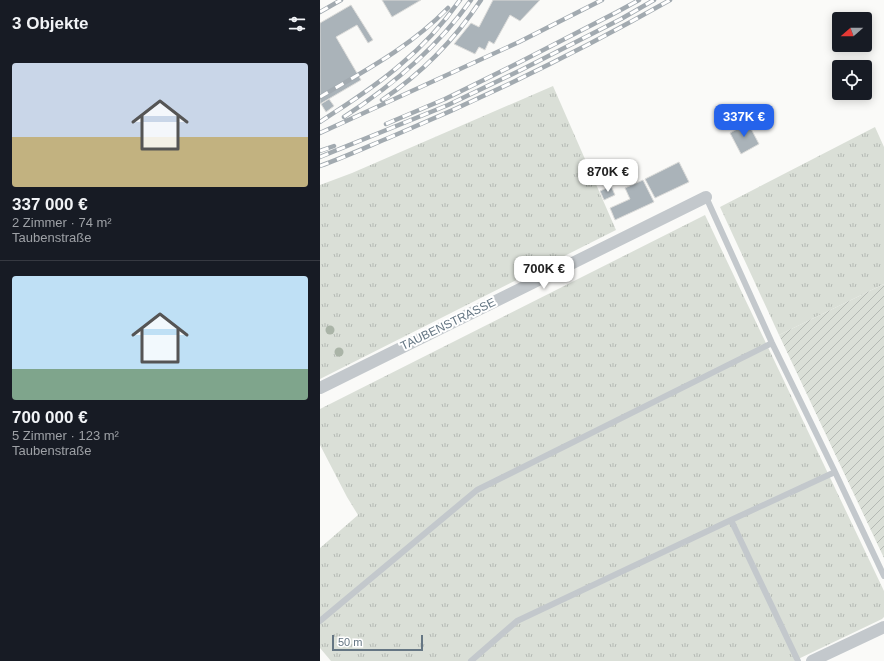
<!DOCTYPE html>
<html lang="de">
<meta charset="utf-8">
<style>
body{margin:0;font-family:Helvetica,sans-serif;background:#20242c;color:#f1f3f6;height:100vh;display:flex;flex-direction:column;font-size:15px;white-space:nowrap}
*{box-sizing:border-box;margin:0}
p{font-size:13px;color:#9ea1a6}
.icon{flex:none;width:22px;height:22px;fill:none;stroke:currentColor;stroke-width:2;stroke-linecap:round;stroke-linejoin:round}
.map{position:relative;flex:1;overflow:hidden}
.panel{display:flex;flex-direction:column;background:#171b24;width:320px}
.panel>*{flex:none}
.needle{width:26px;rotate:250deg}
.fabs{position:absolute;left:512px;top:12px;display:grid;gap:8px}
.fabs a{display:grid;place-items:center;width:40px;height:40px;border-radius:4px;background:#171b24;box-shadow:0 2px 10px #0003;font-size:20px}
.scale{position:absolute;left:12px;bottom:10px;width:91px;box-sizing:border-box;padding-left:4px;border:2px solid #657683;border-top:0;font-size:11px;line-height:14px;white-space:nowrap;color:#657683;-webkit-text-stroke:3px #fff;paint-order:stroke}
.price{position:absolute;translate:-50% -34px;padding:0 9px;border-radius:8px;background:#fff;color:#222;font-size:13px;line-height:26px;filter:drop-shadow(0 1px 2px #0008)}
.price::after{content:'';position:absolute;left:50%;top:24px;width:12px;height:9px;margin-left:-6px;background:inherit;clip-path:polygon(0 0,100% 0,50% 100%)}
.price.active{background:#2563eb;color:#fff}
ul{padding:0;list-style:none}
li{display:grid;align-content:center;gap:8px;height:212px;padding:0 12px}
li+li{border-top:1px solid #363941}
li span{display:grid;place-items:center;height:124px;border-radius:4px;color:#555}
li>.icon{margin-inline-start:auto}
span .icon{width:72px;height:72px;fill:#fffc;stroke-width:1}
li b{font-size:17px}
h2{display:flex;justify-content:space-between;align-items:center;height:48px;padding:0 12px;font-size:17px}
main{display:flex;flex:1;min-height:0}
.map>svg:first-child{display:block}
.grass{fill:url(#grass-tufts)}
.garden{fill:url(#garden-furrows)}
.building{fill:#aab3b9;stroke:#dcdcda}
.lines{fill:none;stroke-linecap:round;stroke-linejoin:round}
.lane{stroke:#c3c8cc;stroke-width:6}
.street{stroke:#c3c8cc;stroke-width:12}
.rail-casing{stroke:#a2aab0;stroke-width:4.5}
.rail{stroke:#fff;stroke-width:3;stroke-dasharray:9;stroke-linecap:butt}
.tree{fill:#aab4a7}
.labels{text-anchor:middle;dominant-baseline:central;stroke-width:4;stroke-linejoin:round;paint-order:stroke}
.street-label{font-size:12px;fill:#657683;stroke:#fff}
</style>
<main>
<section class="panel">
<h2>3 Objekte<svg class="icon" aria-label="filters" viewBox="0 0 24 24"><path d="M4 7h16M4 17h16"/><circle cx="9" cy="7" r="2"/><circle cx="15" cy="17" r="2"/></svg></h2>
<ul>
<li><span style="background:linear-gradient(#c9d6e8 60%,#c2b280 0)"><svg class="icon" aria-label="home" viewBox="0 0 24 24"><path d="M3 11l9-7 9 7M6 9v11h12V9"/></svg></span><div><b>337 000 €</b><p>2 Zimmer · 74 m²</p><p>Taubenstraße</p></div></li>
<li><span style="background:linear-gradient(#bfe0f5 75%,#7fa58c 0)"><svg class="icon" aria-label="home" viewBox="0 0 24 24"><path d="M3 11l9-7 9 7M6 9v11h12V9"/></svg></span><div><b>700 000 €</b><p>5 Zimmer · 123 m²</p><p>Taubenstraße</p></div></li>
</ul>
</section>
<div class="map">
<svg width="564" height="661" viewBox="0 0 564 661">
<defs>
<pattern id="grass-tufts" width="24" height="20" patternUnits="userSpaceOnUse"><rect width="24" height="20" fill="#dadfd7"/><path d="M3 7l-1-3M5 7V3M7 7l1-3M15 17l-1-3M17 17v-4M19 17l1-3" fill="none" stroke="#b4b9b4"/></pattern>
<pattern id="garden-furrows" width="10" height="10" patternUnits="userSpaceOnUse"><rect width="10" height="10" fill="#dadfd7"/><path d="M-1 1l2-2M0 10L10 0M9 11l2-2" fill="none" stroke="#b4b9b4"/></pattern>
</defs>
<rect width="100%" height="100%" fill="#fafaf8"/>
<!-- grass -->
<path class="grass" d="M233,86L296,230L0,379V185L32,173Z
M555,127L564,147V284L459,335L400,207Z
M385,215L564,591V617L562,619L474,661H11L0,648V548L38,515L27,497L0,445V409Z"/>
<!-- garden -->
<path class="garden" d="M564,284V558L459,335Z"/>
<!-- building -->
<path class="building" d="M62,0H101L72,17Z
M173,0H220L200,21L190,15L174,44L169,41L165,50L159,47L155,54L134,44L151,23L159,27Z
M31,5L53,40L48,43L37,25L16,37L41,80L0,104V23Z
M9,99L14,106L6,112L1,104Z
M428,123L439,144L421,154L410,133Z
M359,162L369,182L335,198L325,179Z
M323,180L334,202L295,220L290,208L310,199L305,188Z
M291,186L295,195L284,200L280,191Z"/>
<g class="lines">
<!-- lane -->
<path class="lane" d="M386,197L452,343L515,472L564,576
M411,520L478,661
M0,621L157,490L452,343
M151,661L197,621L411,520L515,472"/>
<!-- street -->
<path class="street" d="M0,388L386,197
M492,661L564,627"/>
<!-- rail casing -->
<g class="rail-casing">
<path id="rail" d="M0,12L21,0
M0,97C46,70 90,47 128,8
M62,100C101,74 135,39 161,0
M24,117C73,85 117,48 151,0
M0,122C27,104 55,87 80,65C103,46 123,24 140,0
M66,124L125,99L200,62L297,12L319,0
M0,133L199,42L282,0
M0,151L14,146
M0,157L128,105L201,70L301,19L334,0
M0,166C25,157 49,146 73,136C168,96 260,51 350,0"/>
</g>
<!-- rail -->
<use href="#rail" class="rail"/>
</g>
<!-- trees -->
<g class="tree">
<circle cx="10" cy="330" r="4.5"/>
<circle cx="19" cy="352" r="4.5"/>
</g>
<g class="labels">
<!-- street labels -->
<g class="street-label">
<text transform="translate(128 324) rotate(-26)">TAUBENSTRASSE</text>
</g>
</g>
</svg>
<div class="fabs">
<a><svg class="needle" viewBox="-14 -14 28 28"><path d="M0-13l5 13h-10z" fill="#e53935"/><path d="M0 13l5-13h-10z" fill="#9ea1a6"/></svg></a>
<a><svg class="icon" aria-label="locate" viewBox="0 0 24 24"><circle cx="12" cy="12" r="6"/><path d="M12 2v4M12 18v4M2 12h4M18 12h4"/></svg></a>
</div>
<div class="scale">50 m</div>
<b class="price active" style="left:424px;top:138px">337K €</b>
<b class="price" style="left:288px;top:193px">870K €</b>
<b class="price" style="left:224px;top:290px">700K €</b>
</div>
</main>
